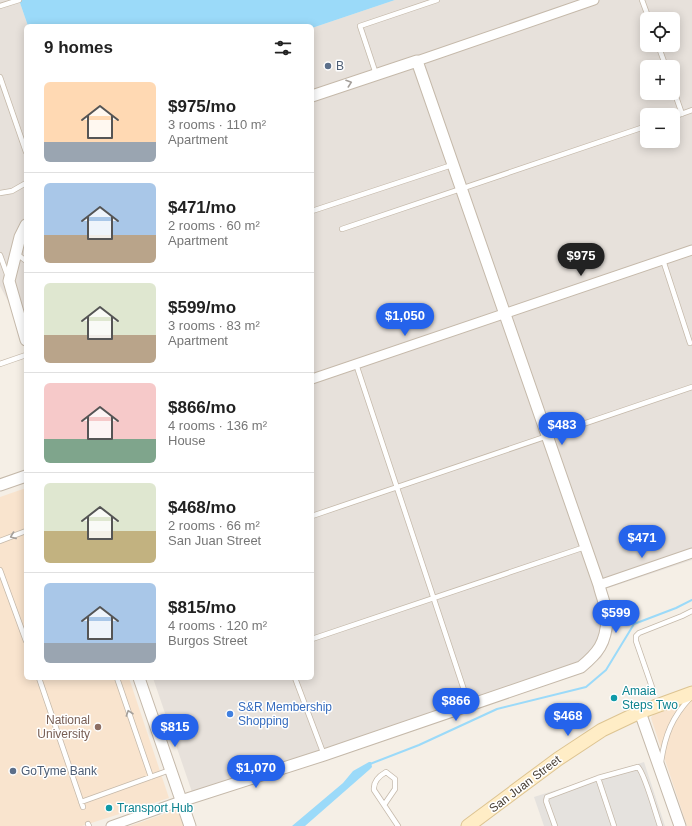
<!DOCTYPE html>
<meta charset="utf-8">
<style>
body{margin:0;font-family:Arial,sans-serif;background:#f2f2f2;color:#222;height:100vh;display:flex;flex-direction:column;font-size:15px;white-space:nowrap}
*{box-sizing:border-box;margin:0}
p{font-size:13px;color:#767676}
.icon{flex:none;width:22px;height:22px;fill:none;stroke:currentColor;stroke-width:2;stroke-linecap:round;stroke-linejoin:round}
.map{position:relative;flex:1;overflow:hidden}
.drawer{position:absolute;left:24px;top:24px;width:290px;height:656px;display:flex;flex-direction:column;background:#fff;border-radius:6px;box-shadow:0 2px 10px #0003}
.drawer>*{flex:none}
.controls{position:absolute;left:640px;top:12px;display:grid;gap:8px}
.controls a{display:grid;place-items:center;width:40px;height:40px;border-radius:6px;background:#fff;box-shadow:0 2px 10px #0003;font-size:20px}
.price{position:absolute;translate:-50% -34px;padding:0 9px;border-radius:14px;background:#2563eb;color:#fff;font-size:13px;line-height:26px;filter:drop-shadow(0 1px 2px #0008)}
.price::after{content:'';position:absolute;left:50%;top:24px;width:12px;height:9px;margin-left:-6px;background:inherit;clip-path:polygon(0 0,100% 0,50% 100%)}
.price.active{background:#222;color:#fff}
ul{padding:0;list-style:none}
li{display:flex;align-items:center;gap:12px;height:100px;padding:0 20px}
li+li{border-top:1px solid #e0e0e0}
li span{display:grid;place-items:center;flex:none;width:112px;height:80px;border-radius:6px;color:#555}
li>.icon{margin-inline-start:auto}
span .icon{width:48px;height:48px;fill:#fffc;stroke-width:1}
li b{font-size:17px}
h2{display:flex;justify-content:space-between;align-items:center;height:48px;padding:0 20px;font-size:17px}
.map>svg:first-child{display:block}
.commercial{fill:#f9e4ce}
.industrial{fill:#e7e1db;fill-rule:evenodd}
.parking{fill:#e5e2de}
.water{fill:#9bdaf9}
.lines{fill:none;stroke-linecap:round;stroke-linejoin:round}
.stream{stroke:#9bdaf9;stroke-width:2}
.service-casing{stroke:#c5b9aa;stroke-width:6}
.minor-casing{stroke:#c5b9aa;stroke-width:11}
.tertiary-casing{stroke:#c5b9aa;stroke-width:13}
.secondary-casing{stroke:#ddc492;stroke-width:15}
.service{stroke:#fff;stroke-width:4.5}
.minor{stroke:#fff;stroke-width:9}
.tertiary{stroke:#fff;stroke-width:11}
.secondary{stroke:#ffedc6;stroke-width:13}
.oneway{stroke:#a49f9a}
.service-dot{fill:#5c6f8a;stroke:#fff;stroke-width:1.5}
.culture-dot{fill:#0f9aa8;stroke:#fff;stroke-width:1.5}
.shop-dot{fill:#3f7fe0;stroke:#fff;stroke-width:1.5}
.education-dot{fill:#8d6e63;stroke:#fff;stroke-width:1.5}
.labels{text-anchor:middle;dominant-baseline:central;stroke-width:3;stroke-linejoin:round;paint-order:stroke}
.service-label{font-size:12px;fill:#4e5e75;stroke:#fff;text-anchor:start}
.culture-label{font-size:12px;fill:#0d838f;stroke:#fff;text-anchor:start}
.shop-label{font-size:12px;fill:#366cbe;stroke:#fff;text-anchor:start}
.education-label{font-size:12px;fill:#785e54;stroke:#fff;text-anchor:end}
.street-label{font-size:12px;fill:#483f34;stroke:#fff}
</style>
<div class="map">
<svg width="692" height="826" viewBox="0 0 692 826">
<rect width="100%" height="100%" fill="#f5efe6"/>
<!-- commercial -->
<path class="commercial" d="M26,488V678H129L169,798L82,826H0V497Z
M692,699V826H687L651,718L652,716L656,713Z
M178,809L184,826H130Z"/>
<!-- industrial -->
<path class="industrial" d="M0,0H19L28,26H26V335L0,286Z
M395,0H692V560L602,590L616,625L601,658L580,671L192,792L153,678H312V28ZM647,19H673V45H647ZM647,67H673V93H647ZM647,115H673V141H647Z"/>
<!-- parking -->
<path class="parking" d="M644,762L665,826H544L534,797Z"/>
<!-- water -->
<path class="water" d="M19,0H395L312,28V26H28Z
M369,762H371L372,767L369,770L305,826H292L343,783L353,771Z"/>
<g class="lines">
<!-- stream -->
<path class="stream" d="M370,764L419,745L497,709L586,687L606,670L634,624L676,608L692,600"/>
<!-- service casing -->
<g class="service-casing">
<path id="service" d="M642,0L649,19
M0,6L19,0
M658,45L666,67
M376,74L360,26L437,0
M0,77L26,152
M673,88L682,114
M673,117L692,110
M0,193L12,191L26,183
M312,211L452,165
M342,229L647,126
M17,254L26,261
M0,255L8,277
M663,260L690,343
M0,364L26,355
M356,364L469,705
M312,516L692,387
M0,541L26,531
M0,570L26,641
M312,639L585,547
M39,678L83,807
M117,678L151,777
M295,678L324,755
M653,690L636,641V636L639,633L682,616L692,611
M661,762C665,735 672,717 691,697
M598,778L614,826
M81,802L170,770
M384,805L395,789V779L386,772C379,776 373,781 374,790L398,826
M88,824L89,826
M555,826L546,801L547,797L598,778L638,767C645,774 656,815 660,826"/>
</g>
<!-- minor casing -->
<g class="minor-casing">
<path id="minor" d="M417,61L594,0
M312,379L692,250
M599,585L692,553
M111,826L181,801"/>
</g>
<!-- tertiary casing -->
<g class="tertiary-casing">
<path id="tertiary" d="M26,225L20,237L9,281L26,340
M0,485L26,476
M139,678L190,826
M640,712L680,826
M181,801L324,755L581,667C598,653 606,643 607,619C608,610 601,595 599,585L417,61L312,96"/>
</g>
<!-- secondary casing -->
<g class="secondary-casing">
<path id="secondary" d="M468,826L558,759L602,730L640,712L692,693"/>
</g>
<!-- service -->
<use href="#service" class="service"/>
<!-- minor -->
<use href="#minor" class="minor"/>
<!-- tertiary -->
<use href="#tertiary" class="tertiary"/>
<!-- secondary -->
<use href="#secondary" class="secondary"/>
</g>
<!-- one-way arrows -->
<defs><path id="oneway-chevron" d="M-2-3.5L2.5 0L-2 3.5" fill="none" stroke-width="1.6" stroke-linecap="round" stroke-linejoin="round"/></defs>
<g class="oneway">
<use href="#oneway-chevron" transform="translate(349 83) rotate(-19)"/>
<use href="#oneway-chevron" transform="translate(13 536) rotate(159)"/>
<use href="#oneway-chevron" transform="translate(129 713) rotate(-109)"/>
</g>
<!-- markers -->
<g class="service-dot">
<circle cx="328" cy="66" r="4"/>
<circle cx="13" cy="771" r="4"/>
</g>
<g class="culture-dot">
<circle cx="614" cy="698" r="4"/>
<circle cx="109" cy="808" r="4"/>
</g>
<circle class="shop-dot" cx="230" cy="714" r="4"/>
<circle class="education-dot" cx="98" cy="727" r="4"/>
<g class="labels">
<!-- service labels -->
<g class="service-label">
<text x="336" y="66">B</text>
<text x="21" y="771">GoTyme Bank</text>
</g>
<!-- culture labels -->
<g class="culture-label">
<text x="622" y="691">Amaia<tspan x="622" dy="14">Steps Two</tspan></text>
<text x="117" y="808">Transport Hub</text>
</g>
<!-- shop labels -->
<g class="shop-label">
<text x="238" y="707">S&amp;R Membership<tspan x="238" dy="14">Shopping</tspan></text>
</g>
<!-- education labels -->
<g class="education-label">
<text x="90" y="720">National<tspan x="90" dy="14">University</tspan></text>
</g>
<!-- street labels -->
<g class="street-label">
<text transform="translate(525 784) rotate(-37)">San Juan Street</text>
</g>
</g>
</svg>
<div class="controls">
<a><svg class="icon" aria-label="locate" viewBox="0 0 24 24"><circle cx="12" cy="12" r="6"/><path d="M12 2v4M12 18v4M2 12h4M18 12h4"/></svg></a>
<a>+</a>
<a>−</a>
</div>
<b class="price active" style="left:581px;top:277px">$975</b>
<b class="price" style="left:405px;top:337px">$1,050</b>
<b class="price" style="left:562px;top:446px">$483</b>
<b class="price" style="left:642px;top:559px">$471</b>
<b class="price" style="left:616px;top:634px">$599</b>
<b class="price" style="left:456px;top:722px">$866</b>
<b class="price" style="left:568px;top:737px">$468</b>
<b class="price" style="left:175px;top:748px">$815</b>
<b class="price" style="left:256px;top:789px">$1,070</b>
<section class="drawer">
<h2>9 homes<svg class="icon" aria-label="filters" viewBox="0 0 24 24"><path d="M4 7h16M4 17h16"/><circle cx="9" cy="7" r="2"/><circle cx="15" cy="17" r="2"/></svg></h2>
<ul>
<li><span style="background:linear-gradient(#ffd9b3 75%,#9aa5b1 0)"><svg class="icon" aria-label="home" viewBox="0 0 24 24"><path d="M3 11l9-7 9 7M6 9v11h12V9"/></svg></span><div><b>$975/mo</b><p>3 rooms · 110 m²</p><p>Apartment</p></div></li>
<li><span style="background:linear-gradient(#a9c7e8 65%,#b9a48a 0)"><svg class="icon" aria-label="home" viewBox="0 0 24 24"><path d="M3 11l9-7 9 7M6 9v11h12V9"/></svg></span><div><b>$471/mo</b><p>2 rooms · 60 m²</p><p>Apartment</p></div></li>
<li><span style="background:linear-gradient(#dfe7d0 65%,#b9a48a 0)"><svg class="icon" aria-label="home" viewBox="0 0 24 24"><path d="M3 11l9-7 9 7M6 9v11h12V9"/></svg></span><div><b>$599/mo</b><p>3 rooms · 83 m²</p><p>Apartment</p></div></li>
<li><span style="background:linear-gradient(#f6c9c9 70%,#7fa58c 0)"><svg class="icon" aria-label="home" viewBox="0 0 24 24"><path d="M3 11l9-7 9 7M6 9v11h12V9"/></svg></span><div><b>$866/mo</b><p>4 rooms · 136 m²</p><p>House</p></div></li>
<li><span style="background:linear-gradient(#dfe7d0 60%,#c2b280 0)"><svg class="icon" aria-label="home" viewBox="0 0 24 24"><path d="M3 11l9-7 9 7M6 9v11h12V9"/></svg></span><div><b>$468/mo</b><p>2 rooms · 66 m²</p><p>San Juan Street</p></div></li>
<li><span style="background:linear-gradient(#a9c7e8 75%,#9aa5b1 0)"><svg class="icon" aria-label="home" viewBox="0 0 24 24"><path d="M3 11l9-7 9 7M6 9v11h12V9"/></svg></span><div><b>$815/mo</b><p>4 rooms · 120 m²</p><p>Burgos Street</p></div></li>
</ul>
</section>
</div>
